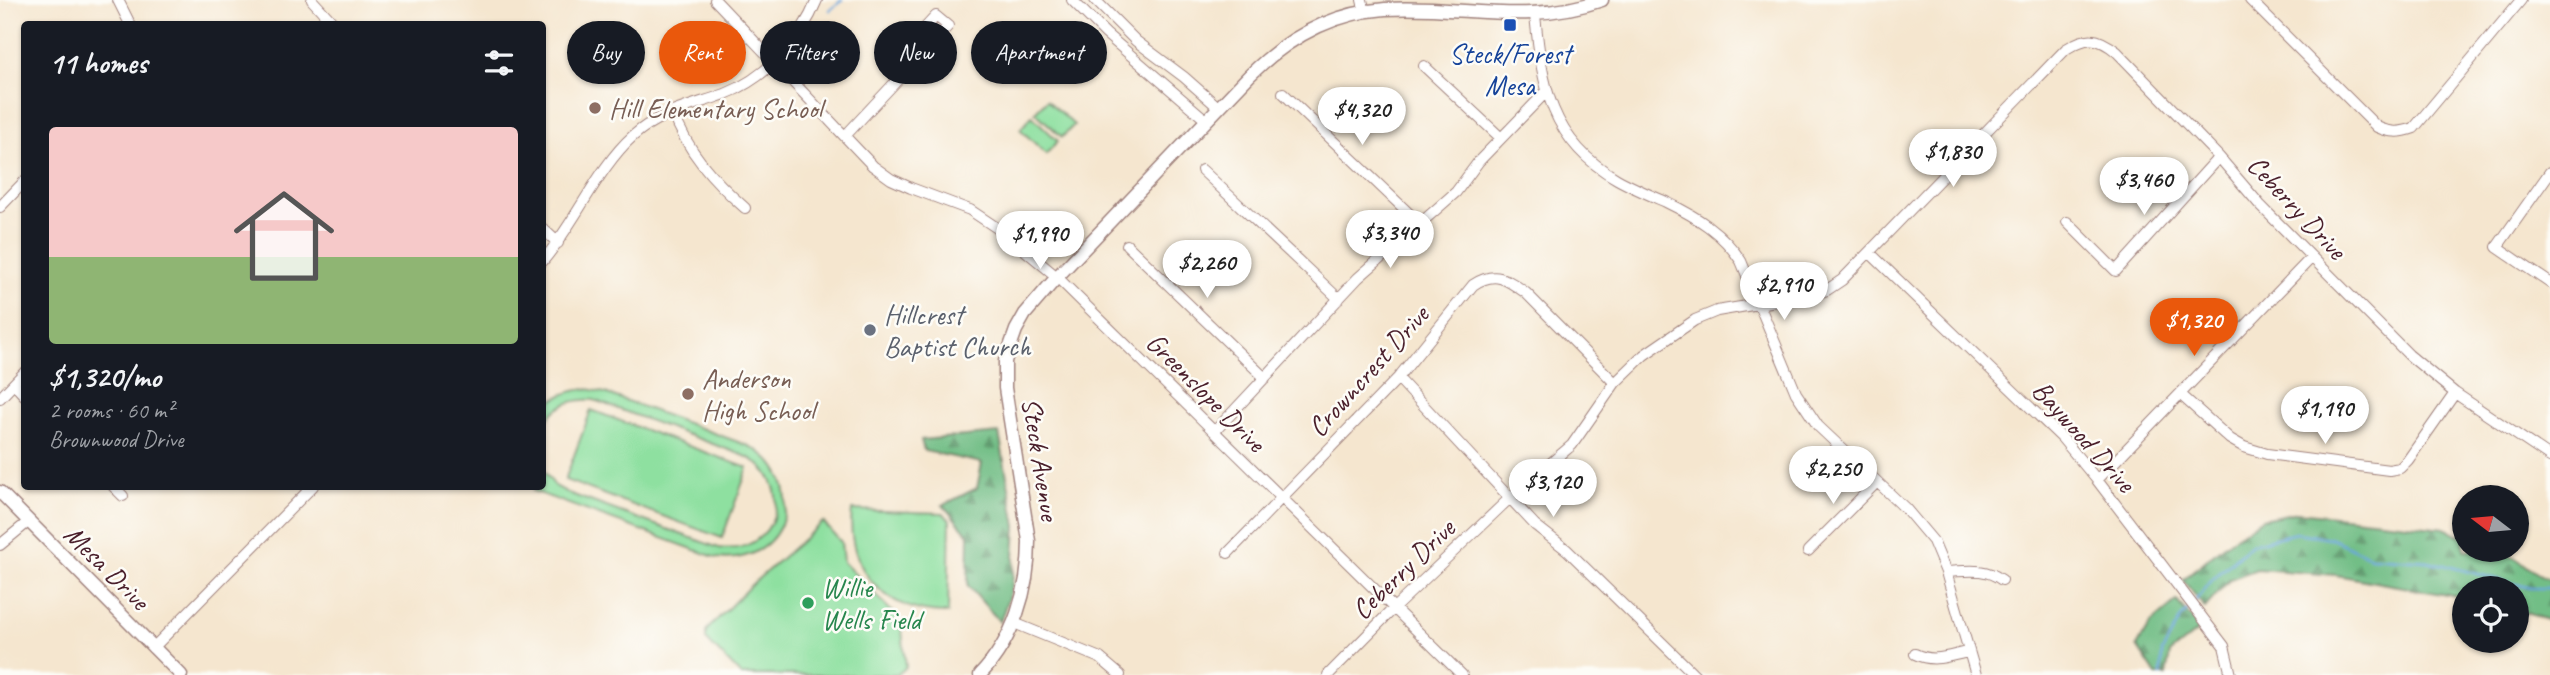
<!DOCTYPE html>
<meta charset="utf-8">
<style>
body{margin:0;font-family:Caveat,sans-serif;background:#20242c;color:#f1f3f6;height:100vh;display:flex;flex-direction:column;font-size:26px;white-space:nowrap}
*{box-sizing:border-box;margin:0}
p{font-size:23px;color:#9ea1a6}
.icon{flex:none;width:38px;height:38px;fill:none;stroke:currentColor;stroke-width:2;stroke-linecap:round;stroke-linejoin:round}
.map{position:relative;flex:1;overflow:hidden}
.panel{position:absolute;left:21px;top:21px;width:525px;height:469px;display:flex;flex-direction:column;background:#171b24;border-radius:7px;box-shadow:0 2px 5px #0004}
.panel>*{flex:none}
.hud{position:absolute;left:567px;top:21px;width:665px;height:63px;display:flex;gap:14px}
.needle{width:46px;rotate:286deg}
.controls{position:absolute;left:2452px;top:485px;display:grid;gap:14px}
.controls a{display:grid;place-items:center;width:77px;height:77px;border-radius:50%;background:#171b24;box-shadow:0 2px 5px #0004;font-size:35px}
.price{position:absolute;translate:-50% -60px;padding:0 16px;border-radius:24px;background:#fff;color:#222;font-size:23px;line-height:46px;filter:drop-shadow(0 2px 4px #0008)}
.price::after{content:'';position:absolute;left:50%;top:42px;width:21px;height:16px;margin-left:-10px;background:inherit;clip-path:polygon(0 0,100% 0,50% 100%)}
.price.selected{background:#ea580c;color:#fff}
ul{padding:0;list-style:none}
li{display:grid;align-content:center;gap:14px;height:371px;padding:0 28px}
li span{display:grid;place-items:center;height:217px;border-radius:7px;color:#555}
li>.icon{margin-inline-start:auto}
span .icon{width:126px;height:126px;fill:#fffc;stroke-width:1}
li b{font-size:30px}
h2{display:flex;justify-content:space-between;align-items:center;height:84px;padding:0 28px;font-size:30px}
.chip{padding:0 24px;border-radius:32px;background:#171b24;box-shadow:0 2px 5px #0004;font-size:24px;line-height:63px}
.chip.selected{background:#ea580c;color:#fff}
.map>svg:first-child{display:block}
.forest{fill:url(#forest-firs);stroke:#5e6e58;stroke-width:2}
.park{fill:#8ee0a0;stroke:#6c8066;stroke-width:2}
.water{fill:url(#water-rules);stroke:#5b6384;stroke-width:2}
.lines{fill:none;stroke-linecap:round;stroke-linejoin:round}
.stream{stroke:#6ca7dc;stroke-width:2.5}
.minor-casing{stroke:#a0827d;stroke-width:12}
.tertiary-casing{stroke:#a0827d;stroke-width:15}
.minor{stroke:#fff;stroke-width:10}
.tertiary{stroke:#fff;stroke-width:12}
.transit-dot{fill:#1a4fb4;stroke:#fdfcf7;stroke-width:2.5}
.education-dot{fill:#8d6e63;stroke:#fdfcf7;stroke-width:2.5}
.worship-dot{fill:#6b7280;stroke:#fdfcf7;stroke-width:2.5}
.leisure-dot{fill:#2e9e5b;stroke:#fdfcf7;stroke-width:2.5}
.labels{text-anchor:middle;dominant-baseline:central;stroke-width:5;stroke-linejoin:round;paint-order:stroke}
.transit-label{font-size:28px;fill:#164399;stroke:#fdfcf7}
.education-label{font-size:28px;fill:#785e54;stroke:#fdfcf7;text-anchor:start}
.street-label{font-size:28px;fill:#4a1f2b;stroke:#fdfcf7}
.worship-label{font-size:28px;fill:#5b616d;stroke:#fdfcf7;text-anchor:start}
.leisure-label{font-size:28px;fill:#27864d;stroke:#fdfcf7;text-anchor:start}
</style>
<div class="map">
<svg width="2550" height="675" viewBox="0 0 2550 675">
<defs>
<pattern id="forest-firs" width="22" height="20" patternUnits="userSpaceOnUse" patternTransform="scale(1.75)"><rect width="22" height="20" fill="#72be86"/><path d="M5 1l3.5 6h-7zM16 11l3.5 6h-7z" fill="#609a6e"/></pattern>
<pattern id="water-rules" width="6" height="5" patternUnits="userSpaceOnUse" patternTransform="scale(1.75)"><rect width="6" height="5" fill="#6ca7dc"/><path d="M0 2.5h6" fill="none" stroke="#5b87b3"/></pattern>
</defs>
<rect width="100%" height="100%" fill="#fdfcf7"/>
<filter id="ink" filterUnits="userSpaceOnUse"><feTurbulence type="fractalNoise" baseFrequency=".0143" numOctaves="2"/><feDisplacementMap in="SourceGraphic" scale="14" xChannelSelector="R" yChannelSelector="G"/><feConvolveMatrix kernelMatrix="1 2 1 2 8 2 1 2 1" color-interpolation-filters="sRGB"/></filter>
<filter id="wash" filterUnits="userSpaceOnUse"><feTurbulence type="fractalNoise" baseFrequency=".00686" numOctaves="4" result="noise"/><feDisplacementMap in="SourceGraphic" scale="28" xChannelSelector="R" yChannelSelector="G"/><feGaussianBlur stdDeviation="1.57" result="paint"/><feColorMatrix in="noise" values="0 0 0 0 0 0 0 0 0 0 0 0 0 0 0 0 0 1.4 0 .05"/><feComposite in="paint" operator="in"/></filter>
<g filter="url(#wash)">
<rect width="100%" height="100%" fill="#f5e6cf"/>
<!-- forest -->
<path class="forest" d="M999,433L1016,526L1012,587L1000,622L968,586L969,535L943,505L977,488L982,463L924,451L921,440Z
M2298,512L2444,528L2464,537V550C2485,550 2502,549 2520,561C2531,568 2538,576 2550,579V621L2517,610L2516,588H2464V598L2336,575L2257,569L2230,579L2205,608L2183,580L2225,544L2262,519Z
M2177,601L2200,629L2170,653L2166,675H2156L2137,646L2150,624Z"/>
<!-- park -->
<path class="park" d="M1047,100L1074,125L1062,137L1035,112Z
M1032,116L1058,141L1046,154L1020,129Z
M588,389L605,393L749,446C813,477 788,567 717,558L533,491L535,487L542,486L543,470L555,486L568,493L719,548C778,556 799,481 745,456L594,400C572,398 554,406 543,426V408C555,396 570,390 588,389Z
M591,410L748,468L722,538L565,480Z
M852,510L943,513L950,520L948,613C887,614 845,571 852,510Z
M823,522L841,542L843,562L901,621L906,667L897,675H741L706,639V631L750,586Z"/>
<!-- water -->
<path class="water" d="M724,36L735,62L709,73L697,66L689,44Z"/>
<g class="lines">
<!-- stream -->
<path class="stream" d="M830,10L842,0
M2195,601L2213,579L2251,544L2296,533L2330,538L2371,557L2428,561L2531,588H2550
M2161,675L2162,652L2181,618L2191,606"/>
</g>
</g>
<g filter="url(#ink)">
<g class="lines">
<!-- minor casing -->
<g class="minor-casing">
<path id="minor" d="M118,0L130,24
M312,0L334,24
M715,0L873,166L891,179L911,188L970,210L1003,232L1057,277L1462,675
M1072,0L1106,34L1206,120
M1095,0L1136,41L1184,77L1218,107
M1362,0L1365,12
M2250,0L2377,127C2390,133 2400,133 2414,128L2521,0
M1535,15C1542,85 1550,141 1617,179C1633,188 1650,195 1666,202C1697,217 1722,232 1741,261L1796,393L1818,426L1906,509L1933,541L1946,572L1976,675
M1424,66L1501,138
M1283,93L1419,223
M673,112C687,151 713,180 745,208
M845,136L948,26L936,16L901,54L912,64
M1202,170L1339,299
M2550,172L2497,247L2550,283
M0,207L24,182
M2067,222L2116,271L2219,157
M542,228L558,243
M1127,245L1265,378
M1870,253L2062,438L2097,480L2224,646L2231,675
M542,262C575,224 598,167 633,136C659,112 693,106 725,94C766,78 801,40 817,0
M1398,378L1535,525L1567,550L1695,675
M14,384L24,395
M2180,394L2230,439L2244,447L2267,454L2389,470L2400,468L2408,460L2455,393
M0,398L24,373
M1215,431L1358,278L1456,192L1479,161L1547,91
M2097,480L2312,257
M113,486L123,496
M0,545L28,522
M1808,551L1877,482
M1228,553L1398,378L1473,285C1495,270 1507,279 1526,293L1615,383
M1946,572C1968,571 1984,567 2002,580
M1014,623L1100,658L1120,675
M153,648L313,486
M1915,654C1934,663 1948,656 1968,652
M1328,675L1394,608L1511,497L1572,445L1615,383L1644,355L1695,320L1717,311L1812,295L1827,290L1842,280L2066,49C2087,36 2097,36 2117,52L2219,157L2260,205L2409,355L2455,393L2550,457"/>
</g>
<!-- tertiary casing -->
<g class="tertiary-casing">
<path id="tertiary" d="M0,492L181,675
M980,675C1014,639 1029,590 1029,541L1005,388V361L1016,330L1025,314L1057,277L1249,76C1286,39 1332,13 1385,9C1462,4 1524,27 1602,0"/>
</g>
<!-- minor -->
<use href="#minor" class="minor"/>
<!-- tertiary -->
<use href="#tertiary" class="tertiary"/>
</g>
</g>
<!-- markers -->
<rect class="transit-dot" x="1503" y="18" width="14" height="14" rx="3.5"/>
<g class="education-dot">
<circle cx="595" cy="108" r="7"/>
<circle cx="688" cy="394" r="7"/>
</g>
<circle class="worship-dot" cx="870" cy="330" r="7"/>
<circle class="leisure-dot" cx="808" cy="603" r="7"/>
<g class="labels">
<!-- transit labels -->
<g class="transit-label">
<text x="1510" y="53">Steck/Forest<tspan x="1510" dy="32">Mesa</tspan></text>
</g>
<!-- education labels -->
<g class="education-label">
<text x="609" y="108">Hill Elementary School</text>
<text x="702" y="378">Anderson<tspan x="702" dy="32">High School</tspan></text>
</g>
<!-- street labels -->
<g class="street-label">
<text transform="translate(2297 207) rotate(47)">Ceberry Drive</text>
<text transform="translate(1368 371) rotate(-48)">Crowncrest Drive</text>
<text transform="translate(1206 392) rotate(45)">Greenslope Drive</text>
<text transform="translate(2084 436) rotate(48)">Baywood Drive</text>
<text transform="translate(1041 459) rotate(81)">Steck Avenue</text>
<text transform="translate(107 567) rotate(45)">Mesa Drive</text>
<text transform="translate(1403 569) rotate(-44)">Ceberry Drive</text>
</g>
<!-- worship labels -->
<g class="worship-label">
<text x="884" y="314">Hillcrest<tspan x="884" dy="32">Baptist Church</tspan></text>
</g>
<!-- leisure labels -->
<g class="leisure-label">
<text x="822" y="587">Willie<tspan x="822" dy="32">Wells Field</tspan></text>
</g>
</g>
</svg>
<div class="controls">
<a><svg class="needle" viewBox="-14 -14 28 28"><path d="M0-13l5 13h-10z" fill="#e53935"/><path d="M0 13l5-13h-10z" fill="#9ea1a6"/></svg></a>
<a><svg class="icon" aria-label="locate" viewBox="0 0 24 24"><circle cx="12" cy="12" r="6"/><path d="M12 2v4M12 18v4M2 12h4M18 12h4"/></svg></a>
</div>
<b class="price" style="left:1362px;top:147px">$4,320</b>
<b class="price" style="left:1953px;top:189px">$1,830</b>
<b class="price" style="left:2144px;top:217px">$3,460</b>
<b class="price" style="left:1390px;top:270px">$3,340</b>
<b class="price" style="left:1040px;top:271px">$1,990</b>
<b class="price" style="left:1207px;top:300px">$2,260</b>
<b class="price" style="left:1784px;top:322px">$2,910</b>
<b class="price selected" style="left:2194px;top:358px">$1,320</b>
<b class="price" style="left:2325px;top:446px">$1,190</b>
<b class="price" style="left:1833px;top:506px">$2,250</b>
<b class="price" style="left:1553px;top:519px">$3,120</b>
<div class="hud">
<a class="chip">Buy</a>
<a class="chip selected">Rent</a>
<a class="chip">Filters</a>
<a class="chip">New</a>
<a class="chip">Apartment</a>
</div>
<section class="panel">
<h2>11 homes<svg class="icon" aria-label="filters" viewBox="0 0 24 24"><path d="M4 7h16M4 17h16"/><circle cx="9" cy="7" r="2"/><circle cx="15" cy="17" r="2"/></svg></h2>
<ul>
<li><span style="background:linear-gradient(#f6c9c9 60%,#8fb573 0)"><svg class="icon" aria-label="home" viewBox="0 0 24 24"><path d="M3 11l9-7 9 7M6 9v11h12V9"/></svg></span><div><b>$1,320/mo</b><p>2 rooms · 60 m²</p><p>Brownwood Drive</p></div></li>
</ul>
</section>
</div>
